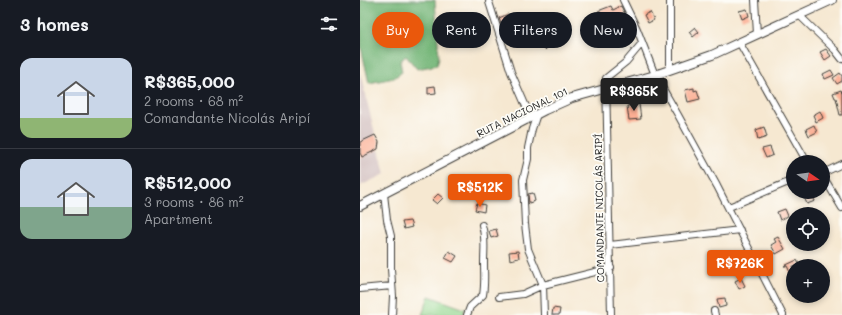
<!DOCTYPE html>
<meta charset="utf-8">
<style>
body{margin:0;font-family:Mali,sans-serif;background:#242831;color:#f1f3f6;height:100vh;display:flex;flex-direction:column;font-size:15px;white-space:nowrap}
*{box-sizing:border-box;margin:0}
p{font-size:13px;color:#9ea1a6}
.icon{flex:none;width:22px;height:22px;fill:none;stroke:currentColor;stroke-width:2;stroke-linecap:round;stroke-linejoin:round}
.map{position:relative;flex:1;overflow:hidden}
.panel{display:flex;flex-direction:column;background:#171b24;width:360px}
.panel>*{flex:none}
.banner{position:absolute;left:12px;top:12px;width:380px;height:36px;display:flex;gap:8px}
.needle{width:26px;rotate:103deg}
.buttons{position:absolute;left:426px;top:155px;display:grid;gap:8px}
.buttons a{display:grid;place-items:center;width:44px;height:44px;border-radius:50%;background:#171b24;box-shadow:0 2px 6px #0003;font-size:20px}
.price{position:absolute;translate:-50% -34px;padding:0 9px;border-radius:4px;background:#ea580c;color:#fff;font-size:13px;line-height:26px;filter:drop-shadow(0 1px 2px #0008)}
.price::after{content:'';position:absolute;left:50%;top:24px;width:12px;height:9px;margin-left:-6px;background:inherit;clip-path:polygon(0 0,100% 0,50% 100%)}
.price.current{background:#222;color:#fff}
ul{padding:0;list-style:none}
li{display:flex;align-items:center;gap:12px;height:100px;padding:0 20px}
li+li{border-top:1px solid #363941}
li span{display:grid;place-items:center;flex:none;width:112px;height:80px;border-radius:12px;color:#555}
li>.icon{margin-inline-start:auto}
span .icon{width:48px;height:48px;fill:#fffc;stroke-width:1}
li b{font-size:17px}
h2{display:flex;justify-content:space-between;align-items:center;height:48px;padding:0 20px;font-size:17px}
.pill{padding:0 14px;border-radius:18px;background:#171b24;box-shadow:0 2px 6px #0003;font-size:14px;line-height:36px}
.pill.current{background:#ea580c;color:#fff}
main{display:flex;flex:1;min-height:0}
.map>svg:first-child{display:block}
.industrial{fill:#d2bfc0}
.green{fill:#92d58d;stroke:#577854}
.forest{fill:#75b678;stroke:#48694a}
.building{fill:#fbae93}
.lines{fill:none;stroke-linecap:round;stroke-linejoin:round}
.minor-casing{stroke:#3d3b37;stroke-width:8}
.major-casing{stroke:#3d3b37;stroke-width:10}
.minor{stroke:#fff;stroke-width:6}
.major{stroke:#fff;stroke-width:8}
.labels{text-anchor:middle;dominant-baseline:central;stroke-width:3.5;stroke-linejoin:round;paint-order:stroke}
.street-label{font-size:10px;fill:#1c1c1c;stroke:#fdfcf7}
</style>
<main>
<section class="panel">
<h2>3 homes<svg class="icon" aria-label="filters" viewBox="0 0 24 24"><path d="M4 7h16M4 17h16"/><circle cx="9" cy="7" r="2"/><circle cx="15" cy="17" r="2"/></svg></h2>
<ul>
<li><span style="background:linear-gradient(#c9d6e8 75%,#8fb573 0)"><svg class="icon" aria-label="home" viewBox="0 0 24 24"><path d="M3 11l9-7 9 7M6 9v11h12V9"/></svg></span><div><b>R$365,000</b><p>2 rooms · 68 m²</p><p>Comandante Nicolás Aripí</p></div></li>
<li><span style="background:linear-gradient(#c9d6e8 60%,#7fa58c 0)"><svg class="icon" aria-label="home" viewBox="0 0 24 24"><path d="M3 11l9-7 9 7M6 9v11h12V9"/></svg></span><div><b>R$512,000</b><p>3 rooms · 86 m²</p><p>Apartment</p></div></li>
</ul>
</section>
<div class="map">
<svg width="482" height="315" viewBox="0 0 482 315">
<rect width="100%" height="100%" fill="#fdfcf7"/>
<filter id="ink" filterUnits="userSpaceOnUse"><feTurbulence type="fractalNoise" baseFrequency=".025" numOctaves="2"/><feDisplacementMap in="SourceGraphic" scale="8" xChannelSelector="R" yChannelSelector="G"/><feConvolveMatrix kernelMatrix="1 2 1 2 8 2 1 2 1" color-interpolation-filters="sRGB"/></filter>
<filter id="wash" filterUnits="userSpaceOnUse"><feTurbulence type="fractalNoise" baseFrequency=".012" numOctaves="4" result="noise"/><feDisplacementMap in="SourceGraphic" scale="16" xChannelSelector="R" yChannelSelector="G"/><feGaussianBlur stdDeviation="0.9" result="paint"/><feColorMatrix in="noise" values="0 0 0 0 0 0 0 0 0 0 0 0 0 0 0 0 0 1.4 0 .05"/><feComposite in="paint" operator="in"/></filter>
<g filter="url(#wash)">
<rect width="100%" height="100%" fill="#f6e8d1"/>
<!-- industrial -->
<path class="industrial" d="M0,73L25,174L0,186Z"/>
<!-- green -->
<path class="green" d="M69,296L105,309L103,315H62Z"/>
<!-- forest -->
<path class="forest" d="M0,0H75L79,57L77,65L57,69L46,56L40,61L42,72L34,78L9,83L1,47Z"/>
<g id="blocks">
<!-- building -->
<path class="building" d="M251,6L253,10L261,6L266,16L257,20L266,41L256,45L250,32L247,33L238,11Z
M387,9L389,16L382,19L379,11Z
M290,12L294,20L288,23L284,15Z
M148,14L151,19L141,24L139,18Z
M159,26L161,31L151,35L149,29Z
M335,27L339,32L333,37L329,32Z
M189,34L195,40L185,50L179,44Z
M466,49L471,56L465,60L460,52Z
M471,70L474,75L465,79L463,74Z
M480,73L482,76V81L477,84L473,78Z
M75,86L76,93L68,94V87Z
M334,88V91L337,90L340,99L328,102L325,90Z
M481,90L482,93V115H480L476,98H475L473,93Z
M279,104L281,119L269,120L267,106Z
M460,111L463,118L456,122L453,115Z
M454,125L457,132L449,136L446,129Z
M404,127L407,137L398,140L396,130Z
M15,135L19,142L18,149L2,157L0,153V142Z
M410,147L413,155L406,158L402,149Z
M173,193L175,201L169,203L168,194Z
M452,193L455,201L447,204L444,197Z
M78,194L83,198L77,204L72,200Z
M117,203L125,205L124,212L115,210Z
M425,209L428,216L420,220L417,212Z
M50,221L52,227L44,229L42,222Z
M136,229L138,236L131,238L129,231Z
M418,237L425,249L416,254L411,245L416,242L414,239Z
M89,251L97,256L93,262L85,258Z
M158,251L159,258L150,260L149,252Z
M437,260L440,266H433V278L427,266H424Z
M381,278L385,286L379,289L375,281Z
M365,298L366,306L359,308L357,299Z
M193,308L200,309L199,315H192Z"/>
</g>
</g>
<g filter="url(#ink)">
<use href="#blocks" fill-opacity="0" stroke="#3d3b37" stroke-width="1"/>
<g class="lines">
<!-- minor casing -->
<g class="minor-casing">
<path id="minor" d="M130,0L129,2L151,72L171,118
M263,0L277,29L295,75L318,115L357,186L423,315
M310,0V70
M395,0L397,34
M439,15L475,50L482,59
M379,42L447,162
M177,114L172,129L168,148V159L163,180L165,224L168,249L183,285L184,315
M463,173L482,164
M463,176L482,208
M24,194L27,220L31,236V269L33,296L32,315
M369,207L433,180
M250,245L380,230
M0,289L32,286
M139,297L163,294L183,285L251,268
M354,311L355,315
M107,315L110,307L123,295C125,284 124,274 124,263C124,249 126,239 122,225
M251,315L246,78L266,62L282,43"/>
</g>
<!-- major casing -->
<g class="major-casing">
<path id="major" d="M0,206L185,110L212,98L295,75L352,55L472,0"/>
</g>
<!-- minor -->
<use href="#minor" class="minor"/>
<!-- major -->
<use href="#major" class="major"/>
</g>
</g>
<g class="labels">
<!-- street labels -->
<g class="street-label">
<text transform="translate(162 112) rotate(-26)">RUTA NACIONAL 101</text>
<text transform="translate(239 208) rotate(-91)">COMANDANTE NICOLÁS ARIPÍ</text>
</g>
</g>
</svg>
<div class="buttons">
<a><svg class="needle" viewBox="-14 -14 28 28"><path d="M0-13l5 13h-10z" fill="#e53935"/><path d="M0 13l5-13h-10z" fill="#9ea1a6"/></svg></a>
<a><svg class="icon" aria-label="locate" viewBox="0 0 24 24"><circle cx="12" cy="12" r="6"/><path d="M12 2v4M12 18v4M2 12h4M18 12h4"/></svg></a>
<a>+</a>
</div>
<b class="price current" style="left:274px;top:112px">R$365K</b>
<b class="price" style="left:120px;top:208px">R$512K</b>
<b class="price" style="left:380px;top:284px">R$726K</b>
<div class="banner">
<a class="pill current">Buy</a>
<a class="pill">Rent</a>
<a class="pill">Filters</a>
<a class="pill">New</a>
</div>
</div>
</main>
